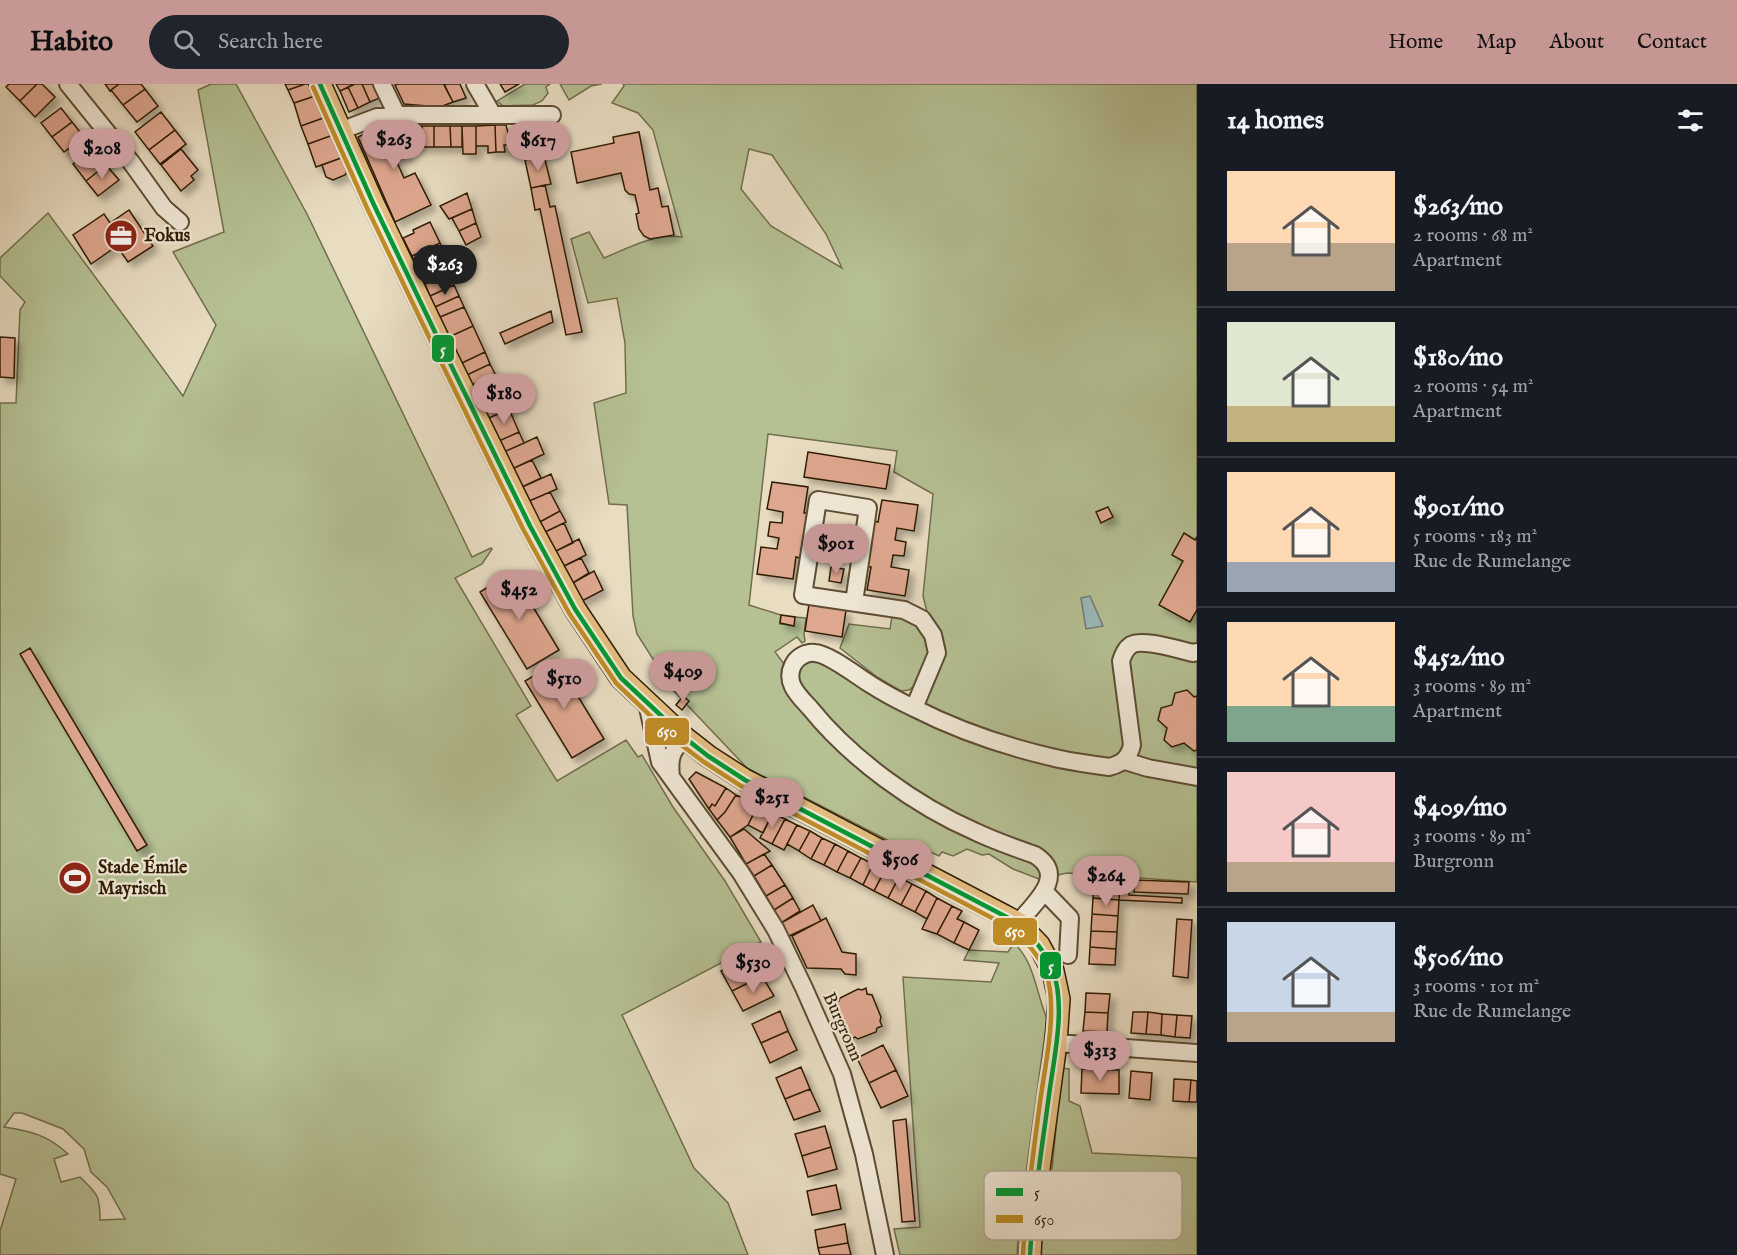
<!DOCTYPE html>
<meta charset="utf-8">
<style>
body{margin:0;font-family:"IM FELL English",serif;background:#20242c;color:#f1f3f6;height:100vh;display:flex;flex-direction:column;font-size:22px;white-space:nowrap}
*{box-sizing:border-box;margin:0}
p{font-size:20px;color:#9ea1a6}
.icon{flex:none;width:33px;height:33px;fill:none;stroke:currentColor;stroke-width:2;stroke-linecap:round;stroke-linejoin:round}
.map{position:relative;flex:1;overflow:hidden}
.drawer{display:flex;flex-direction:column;background:#171b24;width:540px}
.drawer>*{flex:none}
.price{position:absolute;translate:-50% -51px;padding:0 14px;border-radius:21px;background:#c59692;color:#111;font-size:20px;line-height:39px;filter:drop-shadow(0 2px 3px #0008)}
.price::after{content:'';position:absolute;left:50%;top:36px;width:18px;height:14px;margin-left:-9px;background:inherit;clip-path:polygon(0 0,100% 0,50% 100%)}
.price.current{background:#222;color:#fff}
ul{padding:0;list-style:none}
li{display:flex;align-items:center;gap:18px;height:150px;padding:0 30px}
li+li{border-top:2px solid #363941}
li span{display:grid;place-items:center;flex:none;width:168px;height:120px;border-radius:0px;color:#555}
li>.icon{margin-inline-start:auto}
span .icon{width:72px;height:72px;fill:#fffc;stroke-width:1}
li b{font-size:26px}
h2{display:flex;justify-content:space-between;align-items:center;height:72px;padding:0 30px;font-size:26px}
header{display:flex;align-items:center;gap:36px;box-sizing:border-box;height:84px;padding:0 30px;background:#c59692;color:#111}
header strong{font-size:28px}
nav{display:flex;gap:33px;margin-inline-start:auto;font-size:21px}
.search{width:420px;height:54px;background:#20242c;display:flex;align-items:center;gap:15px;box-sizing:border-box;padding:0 21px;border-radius:33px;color:#9ea1a6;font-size:22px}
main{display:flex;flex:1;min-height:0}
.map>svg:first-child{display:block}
.green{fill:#b5c093;stroke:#726e4c;stroke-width:1.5;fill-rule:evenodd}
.water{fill:#9ab9bc;stroke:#6f7a72;stroke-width:1.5}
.building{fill:#dea78f;stroke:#2f1c04;stroke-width:1.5;filter:url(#shadow)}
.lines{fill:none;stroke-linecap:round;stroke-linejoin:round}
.minor-casing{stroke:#5d4c33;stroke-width:20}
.major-casing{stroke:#2f1c04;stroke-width:24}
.minor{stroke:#f0e8d7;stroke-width:16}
.major{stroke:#e4be80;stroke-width:21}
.bus-1-casing{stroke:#f0e8d7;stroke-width:9}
.bus-2-casing{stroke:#f0e8d7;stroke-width:9}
.bus-1{stroke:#093;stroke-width:4.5}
.bus-2{stroke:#bf8c25;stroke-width:4.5}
.labels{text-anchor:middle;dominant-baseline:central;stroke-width:4.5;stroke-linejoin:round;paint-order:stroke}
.poi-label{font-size:18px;font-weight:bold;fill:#2f1c04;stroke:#f0e8d7;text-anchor:start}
.street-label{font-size:18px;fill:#2f1c04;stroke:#f0e8d7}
.key{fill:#f0e8d7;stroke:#b6ab98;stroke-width:1.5}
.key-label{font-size:16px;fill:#2f1c04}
.line-badge{stroke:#f0e8d7;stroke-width:2}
.badge-label{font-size:16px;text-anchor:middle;font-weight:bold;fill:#fff}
</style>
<header>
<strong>Habito</strong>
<div class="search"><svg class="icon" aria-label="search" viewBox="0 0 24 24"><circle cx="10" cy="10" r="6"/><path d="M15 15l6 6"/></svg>Search here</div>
<nav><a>Home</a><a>Map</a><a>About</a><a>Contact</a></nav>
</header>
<main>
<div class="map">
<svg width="1197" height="1171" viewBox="0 0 1197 1171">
<defs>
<filter id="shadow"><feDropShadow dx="5.5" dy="5.5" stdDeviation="3" flood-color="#0004"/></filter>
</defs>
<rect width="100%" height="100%" fill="#e8dcc1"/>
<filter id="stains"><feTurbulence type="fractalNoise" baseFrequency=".00333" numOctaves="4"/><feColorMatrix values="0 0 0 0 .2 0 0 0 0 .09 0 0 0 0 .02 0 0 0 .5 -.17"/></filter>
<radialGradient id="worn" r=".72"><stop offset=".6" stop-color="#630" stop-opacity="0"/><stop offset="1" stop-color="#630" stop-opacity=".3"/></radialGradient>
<!-- green -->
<path class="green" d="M211,0H236L307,130L472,473L491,464L492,465L482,480L455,494L531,622L516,631L557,697L626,656L638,673L642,671L673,723L725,797L761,858L622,931L694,1084L728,1119L748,1171H0V1147L16,1095L0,1090V319H16L20,226L25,218L0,192V174L48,129L183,312L216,241L173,168L224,148L198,6ZM14,1029H22L63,1045L84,1065L91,1088L107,1103L125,1135L100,1136C100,1110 97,1110 80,1093L61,1098L54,1075L68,1070C48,1051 30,1047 4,1043Z
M525,0H550L546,3L548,9L542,17L533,21L503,22L497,17Z
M560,0H602L591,2L569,16Z
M623,0H1197V798L1067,789L1039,795L1013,785L989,770L982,771L967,765L953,772L942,768L939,772L922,764H903L747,684L672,605L637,550L633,532L627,421L609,420L594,319L626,309L625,259L617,214L588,219L571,155L589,148L604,174C628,164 655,149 682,153L653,46L638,29L612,19L624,2ZM749,65L772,71L826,150L842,184L771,142L741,105ZM768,350L897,367L894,388L933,410L923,512L933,551L913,624L814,569L790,588L775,568L797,553L802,559L805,557L804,550L806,534L795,533L793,541L780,540L781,531L749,521Z
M892,532L902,533L917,541L927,553L929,570L915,601L909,606L901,607L877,593L840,564L849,540L890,545Z
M1014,859C1035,879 1036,909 1047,935L1019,1140L1017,1171H900L894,1145L920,1143L903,893L991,898L999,879L964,876L969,866L1008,868Z
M1062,984L1069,985V1017L1080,1022L1092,1069L1197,1074V1171H1038L1052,1085Z"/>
<!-- water -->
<path class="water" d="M1090,512L1103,542L1086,545L1081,514Z"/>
<!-- building -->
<path class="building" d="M9,0H37L20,17L6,3Z
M37,0H42L55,13L35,33L20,17Z
M105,0H119L110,7Z
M119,0H141L145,5L123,21L111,6Z
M285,0H305L288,6Z
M305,0H312L318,11L294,19L288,6Z
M336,0H355L340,7Z
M355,0H362L370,18L358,24L348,3Z
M362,0H375L382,13L370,18Z
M398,0H444L453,18L440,23L404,20L395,1Z
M447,0H460L466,14L453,18L444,1Z
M500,0H519L505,8Z
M348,3L358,24L349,28L340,7Z
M145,5L158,22L137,38L123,21Z
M318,11L326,33L301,42L294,19Z
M61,24L72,38L52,53L41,39Z
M161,28L175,46L149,66L135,48Z
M326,33L333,51L308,60L301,42Z
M72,38L84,53L64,68L52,53Z
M495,41H506L511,61H504L505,68H496Z
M495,41L496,68L488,69V62H476V42Z
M537,41L542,62L525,66L521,44Z
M406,42V67L409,71L396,76L404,94L415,89L431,121L395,138L358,53L378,43Z
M406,42H422L423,63H406Z
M422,42H434V63H423Z
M434,42H450L451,63H434Z
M450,42H462V63H451Z
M462,42H476V70H463Z
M175,46L186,60L160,80L149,66Z
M639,48L650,106L658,104L662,123L668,122L674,151L650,155L644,152L639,145L636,130L639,129L635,111L629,110L625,106L621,89L577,99L571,68L614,59L613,53Z
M333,51L341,74L316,83L308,60Z
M93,65L106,81L86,97L73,80Z
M181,65L198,86L191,92L194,96L181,107L161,81Z
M544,72L551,100L531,104L525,76Z
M341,74L347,88L345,91L333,96L326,93L322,81Z
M106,81L119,96L98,112L86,97Z
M545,101L550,123L555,122L582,248L566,251L540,125L535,126L531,104Z
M467,109L472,125L449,135L440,122Z
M472,125L476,139L459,147L452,134Z
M129,126L153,162L128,178L117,162L91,180L73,151L104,130L110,139Z
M430,138L440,159L412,172L403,154L414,149L413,146Z
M476,139L481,153L466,161L459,147Z
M440,159L446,172L418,185L412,172Z
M446,172L453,188L425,200L418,185Z
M449,190L454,201L430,212L425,200Z
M454,201L459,212L435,223L430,212Z
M459,212L464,223L440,233L435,223Z
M464,223L473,242L449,253L440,233Z
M551,227L553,238L505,260L500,249Z
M473,242L485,268L462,279L449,253Z
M0,253L15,254L14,294L0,293Z
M485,268L490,280L467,291L462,279Z
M490,280L495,290L472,301L467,291Z
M495,290L503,308L480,319L472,301Z
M501,309L509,325L489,334L480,319Z
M509,325L519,348L499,357L489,334Z
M519,348L524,359L504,368L499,357Z
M537,353L544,370L512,385L504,368Z
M808,368L890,381L886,405L804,393Z
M532,376L541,394L520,404L512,385Z
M551,390L557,405L527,418L520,404Z
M772,398L808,403L804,429H807L800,474L796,473L793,495L757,490L761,463L777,465L779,454L768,452L770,438L782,439L783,428L767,425Z
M550,408L560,427L538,439L527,418Z
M882,416L918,421L914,447L897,444L895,456L906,458L904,472L893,471L891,483L909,486L905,512L867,506L871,483H867L874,437L878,438Z
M1108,423L1113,433L1101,439L1096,428Z
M560,427L566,438L543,449L538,439Z
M564,439L573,459L554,468L543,449Z
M1184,449L1195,456L1197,453V526L1190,538L1159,521L1183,477L1172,471Z
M579,455L586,471L562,483L554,468Z
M581,474L589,489L571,500L562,483Z
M831,483L844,485L841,499L829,497Z
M594,487L603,506L580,518L571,500Z
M512,488L559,566L527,585L480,508Z
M809,520L846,526L842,553L805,547Z
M781,531L795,533L794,542L780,539Z
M30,564L147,761L137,767L20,570Z
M557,578L604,655L572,674L525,597Z
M1187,606L1194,613L1197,612V666L1194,667L1184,659L1172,663L1164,656L1167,644L1158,636L1161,624L1172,621L1175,609Z
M683,612L689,617L682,626L676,621Z
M696,688L726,704L715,722L712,720L709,725L689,695Z
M726,704L736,711L725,728L717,736L709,725L712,720L715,722Z
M736,711L758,721L748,741L730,753L717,736L725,728Z
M758,721L773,729L763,749L748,741Z
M773,729L785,735L772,760L760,754Z
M785,735L797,741L784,766L772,760Z
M797,741L810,747L799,767L787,760Z
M744,745L770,767L746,780L730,753Z
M810,747L822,754L811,775L799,767Z
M822,754L835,760L824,781L811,775Z
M835,760L848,767L837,788L824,781Z
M848,767L861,774L850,794L837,788Z
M764,770L772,781L754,792L746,780Z
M861,774L873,780L863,801L850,794Z
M873,780L885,786L874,807L863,801Z
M772,781L785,801L766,812L754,792Z
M885,786L899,793L888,814L874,807Z
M899,793L912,800L901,821L888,814Z
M1135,796L1189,798L1188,810L1134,808Z
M1094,797L1120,799L1119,816L1093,814Z
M1120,799L1129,800V811L1182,814V819L1119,816Z
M912,800L926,807L915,828L901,821Z
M785,801L793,814L774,826L766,812Z
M926,807L937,814L927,835L915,828Z
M793,814L800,827L781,839L774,826Z
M937,814L952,822L937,850L922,845Z
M1093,814L1119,816L1118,832L1092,830Z
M813,821L821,837L787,853L781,839Z
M952,822L962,827L957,835L964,838L954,859L937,850Z
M1092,830L1118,832L1117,848L1091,847Z
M826,834L842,868L856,870V891L845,890L841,885L807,884L792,852Z
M1177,835L1192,836L1188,894L1173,892Z
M964,838L979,846L969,866L954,859Z
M1091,847L1117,848L1116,865L1090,863Z
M1090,863L1116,865L1115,881L1089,880Z
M751,871L762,892L732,907L721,887Z
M762,892L774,912L743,927L732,907Z
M866,904L867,910L872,911L881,933L880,937L882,942L877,944L876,948L858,955L855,953L848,956L833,919L839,917L840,914L858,905L862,906Z
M1086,909L1110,910L1108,929L1085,928Z
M780,927L788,947L761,959L752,940Z
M1085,928L1108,929L1107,948L1083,947Z
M1133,928H1148L1146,950L1131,949Z
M1148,928L1162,930L1161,951L1146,950Z
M1162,930L1177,931L1175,953L1161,951Z
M1177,931L1192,932L1190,954L1175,953Z
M788,947L797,966L770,979L761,959Z
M883,961L896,986L869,999L857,974Z
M801,983L810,1005L785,1015L776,994Z
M1082,985L1119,986V1010L1081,1009Z
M896,986L908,1012L881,1024L869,999Z
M1131,987L1152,989L1150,1016L1129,1014Z
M1174,995L1191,996L1189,1018L1173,1017Z
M1191,996L1197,997V1018H1189Z
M810,1005L820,1027L794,1036L785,1015Z
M906,1035L915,1137L902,1138L893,1037Z
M825,1042L831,1063L802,1072L795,1050Z
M831,1063L837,1085L808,1093L802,1072Z
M836,1101L841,1125L812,1131L807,1107Z
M845,1140L848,1159L818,1164L815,1146Z
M848,1159L851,1171H820L818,1164Z"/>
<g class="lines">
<!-- minor casing -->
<g class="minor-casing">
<path id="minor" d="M68,0L131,78L164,124L180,138
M382,0L397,31
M475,0L493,31
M340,47L377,33L397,31H552
M854,518L868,424L818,416L803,511L904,526L922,535L933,551L937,569L914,624
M647,619L660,678L741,789L776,846L804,904L842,990L864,1070L885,1171
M1125,677L1148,684L1197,693
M671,693C669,674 671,667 685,654
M1044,807L1070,834L1068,871
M1018,839C1034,819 1068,792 1035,771C1015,764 995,757 976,748C916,722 851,675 810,624C799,612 784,599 793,581C797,573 806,568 815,569C829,570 857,592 870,600C884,609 899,617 914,624C957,646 1004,662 1051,673C1070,678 1090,680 1109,683C1122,680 1129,674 1132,661L1121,577C1123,571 1125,565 1131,561C1143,554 1179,566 1193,569L1197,568
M1056,959L1197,969"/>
</g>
<!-- major casing -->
<g class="major-casing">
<path id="major" d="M320,0L374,121L447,273L530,442L575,525L621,594L685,654L708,672L745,696L1003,831L1018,839L1039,861L1053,887L1059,915L1056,959L1032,1136L1030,1171"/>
</g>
<!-- minor -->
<use href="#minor" class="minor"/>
<!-- major -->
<use href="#major" class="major"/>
<!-- bus-1 casing -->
<g class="bus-1-casing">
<path id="bus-1" d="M320,0L374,121L447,273L530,442L575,525L621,594L685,654L708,672L745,696L1018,839C1032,853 1046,868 1053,887C1066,923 1054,973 1049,1011C1042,1064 1033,1117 1030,1171"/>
</g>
<!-- bus-2 casing -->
<g class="bus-2-casing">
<path id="bus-2" d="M313,3L367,124L440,276L523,445L569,529L616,599L680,660L704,678L741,702L1013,845C1026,858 1039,871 1046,889C1058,922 1046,977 1041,1011C1034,1064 1026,1117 1023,1171"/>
</g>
<!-- bus-1 -->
<use href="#bus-1" class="bus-1"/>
<!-- bus-2 -->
<use href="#bus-2" class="bus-2"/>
</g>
<!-- icons -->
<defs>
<g id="office-disc" transform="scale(1.725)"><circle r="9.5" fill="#8f2418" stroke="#f0e8d7"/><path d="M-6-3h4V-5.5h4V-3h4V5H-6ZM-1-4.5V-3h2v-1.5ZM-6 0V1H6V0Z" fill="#fff"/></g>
<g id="stadium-disc" transform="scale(1.725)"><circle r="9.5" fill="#8f2418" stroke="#f0e8d7"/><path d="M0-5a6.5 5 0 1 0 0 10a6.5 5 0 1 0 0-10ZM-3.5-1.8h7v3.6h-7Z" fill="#fff"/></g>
</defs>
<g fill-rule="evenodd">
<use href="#office-disc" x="121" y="152"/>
<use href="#stadium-disc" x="75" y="794"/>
</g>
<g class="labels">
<!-- poi labels -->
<g class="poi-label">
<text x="144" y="152">Fokus</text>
<text x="98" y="784">Stade Émile<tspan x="98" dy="21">Mayrisch</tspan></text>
</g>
<!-- street labels -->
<g class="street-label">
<text transform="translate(842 943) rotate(66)">Burgronn</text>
</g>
</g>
<!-- legend -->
<rect x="984" y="1087" width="198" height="69" rx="9" class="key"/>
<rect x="996" y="1104" width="27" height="8" fill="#093"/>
<rect x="996" y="1131" width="27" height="8" fill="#bf8c25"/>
<g class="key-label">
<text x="1034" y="1114">5</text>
<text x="1034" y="1141">650</text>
</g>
<g class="line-badge">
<rect x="431" y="250" width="24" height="29" rx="6" fill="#093"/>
<rect x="644" y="633" width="46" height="29" rx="6" fill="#bf8c25"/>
<rect x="992" y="833" width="46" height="29" rx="6" fill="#bf8c25"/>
<rect x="1039" y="867" width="23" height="29" rx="6" fill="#093"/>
</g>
<g class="badge-label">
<text x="443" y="271">5</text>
<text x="667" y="653">650</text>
<text x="1015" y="853">650</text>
<text x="1051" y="888">5</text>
</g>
<rect width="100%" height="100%" filter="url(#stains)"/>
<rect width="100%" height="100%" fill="url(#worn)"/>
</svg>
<b class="price" style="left:394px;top:87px">$263</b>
<b class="price" style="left:538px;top:88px">$617</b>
<b class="price" style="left:102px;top:96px">$208</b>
<b class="price current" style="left:445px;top:212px">$263</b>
<b class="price" style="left:504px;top:341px">$180</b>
<b class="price" style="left:836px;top:491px">$901</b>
<b class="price" style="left:519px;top:537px">$452</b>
<b class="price" style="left:683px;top:619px">$409</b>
<b class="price" style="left:564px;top:626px">$510</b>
<b class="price" style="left:772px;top:745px">$251</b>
<b class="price" style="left:900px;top:807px">$506</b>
<b class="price" style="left:1106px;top:823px">$264</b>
<b class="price" style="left:753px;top:910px">$530</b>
<b class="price" style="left:1100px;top:998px">$313</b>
</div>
<section class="drawer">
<h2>14 homes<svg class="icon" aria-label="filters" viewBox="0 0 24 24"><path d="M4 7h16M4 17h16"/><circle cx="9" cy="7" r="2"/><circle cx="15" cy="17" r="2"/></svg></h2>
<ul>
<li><span style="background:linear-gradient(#ffd9b3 60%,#b9a48a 0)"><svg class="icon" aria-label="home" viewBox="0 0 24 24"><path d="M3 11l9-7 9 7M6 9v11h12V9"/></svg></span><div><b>$263/mo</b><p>2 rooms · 68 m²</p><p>Apartment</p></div></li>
<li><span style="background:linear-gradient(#dfe7d0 70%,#c2b280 0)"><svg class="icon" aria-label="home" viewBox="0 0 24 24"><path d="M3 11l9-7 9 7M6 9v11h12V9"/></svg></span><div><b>$180/mo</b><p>2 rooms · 54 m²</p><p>Apartment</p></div></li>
<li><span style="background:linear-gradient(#ffd9b3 75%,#9aa5b1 0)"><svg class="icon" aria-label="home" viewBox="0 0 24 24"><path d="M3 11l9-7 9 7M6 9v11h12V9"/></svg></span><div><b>$901/mo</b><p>5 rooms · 183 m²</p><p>Rue de Rumelange</p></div></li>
<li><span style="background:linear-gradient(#ffd9b3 70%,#7fa58c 0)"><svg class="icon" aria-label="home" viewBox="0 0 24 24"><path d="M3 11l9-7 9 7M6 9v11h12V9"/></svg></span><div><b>$452/mo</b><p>3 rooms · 89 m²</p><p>Apartment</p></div></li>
<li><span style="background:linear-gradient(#f6c9c9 75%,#b9a48a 0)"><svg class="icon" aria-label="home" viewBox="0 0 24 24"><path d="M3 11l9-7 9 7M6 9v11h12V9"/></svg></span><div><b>$409/mo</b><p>3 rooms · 89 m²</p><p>Burgronn</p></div></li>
<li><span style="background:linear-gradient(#c9d6e8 75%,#b9a48a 0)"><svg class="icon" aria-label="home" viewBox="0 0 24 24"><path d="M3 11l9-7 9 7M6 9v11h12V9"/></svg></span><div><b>$506/mo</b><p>3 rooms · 101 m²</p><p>Rue de Rumelange</p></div></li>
</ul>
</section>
</main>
